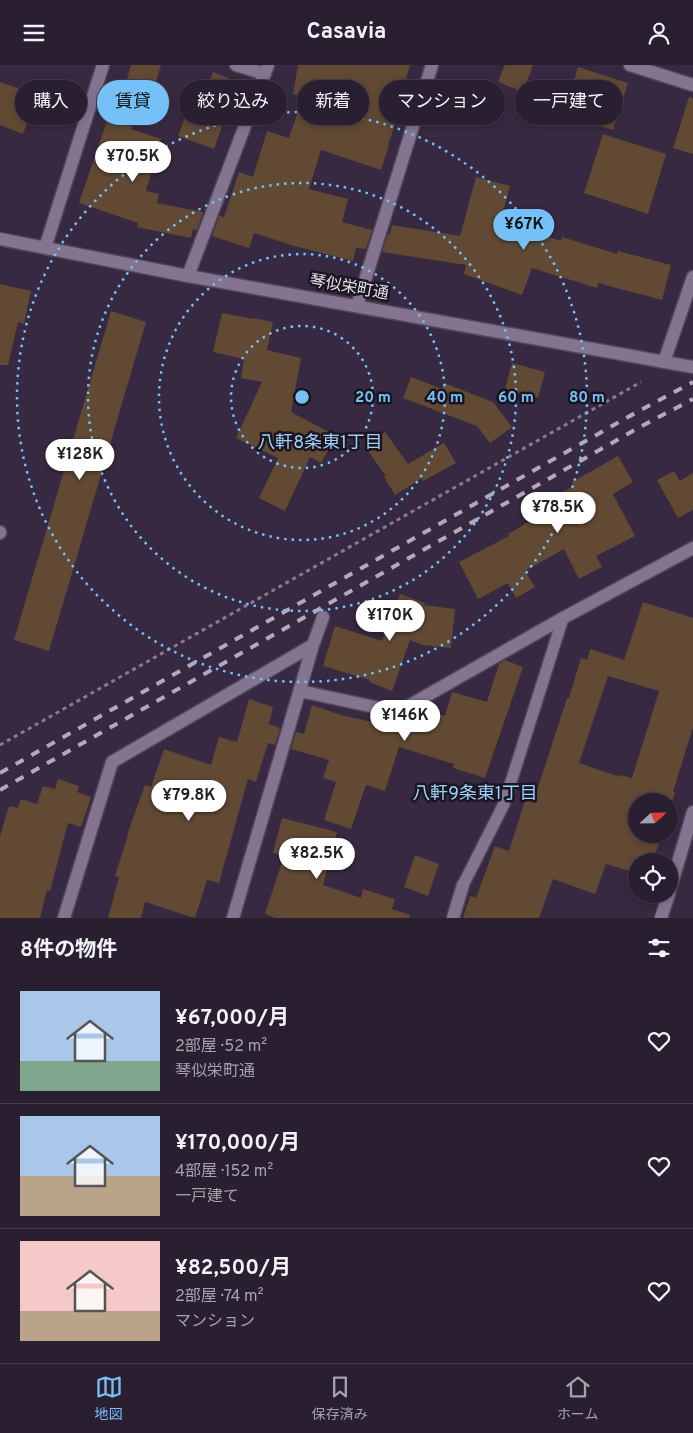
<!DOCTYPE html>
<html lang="ja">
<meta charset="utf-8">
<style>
body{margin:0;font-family:Overpass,"Noto Sans JP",sans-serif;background:#312739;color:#f1f3f6;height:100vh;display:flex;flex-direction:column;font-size:19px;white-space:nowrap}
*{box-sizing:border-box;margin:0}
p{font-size:16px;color:#a5a2ab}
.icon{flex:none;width:28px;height:28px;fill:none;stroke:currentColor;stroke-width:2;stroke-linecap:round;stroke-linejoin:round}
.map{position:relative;height:853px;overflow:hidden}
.panel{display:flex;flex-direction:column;background:#291f31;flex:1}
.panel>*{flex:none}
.top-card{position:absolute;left:15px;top:15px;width:664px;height:45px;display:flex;gap:10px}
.needle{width:32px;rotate:68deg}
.controls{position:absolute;left:628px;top:728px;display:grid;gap:10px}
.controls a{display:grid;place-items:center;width:50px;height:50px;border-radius:50%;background:#291f31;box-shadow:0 2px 8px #0003,0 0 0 1px #453d4d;font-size:25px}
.price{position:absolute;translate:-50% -42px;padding:0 11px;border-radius:18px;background:#fff;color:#222;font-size:16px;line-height:32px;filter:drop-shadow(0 1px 2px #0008)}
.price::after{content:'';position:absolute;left:50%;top:30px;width:15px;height:11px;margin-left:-8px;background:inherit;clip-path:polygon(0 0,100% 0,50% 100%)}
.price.active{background:#75c0f6;color:#111}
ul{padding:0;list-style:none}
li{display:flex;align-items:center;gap:15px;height:125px;padding:0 20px}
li+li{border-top:1px solid #453d4d}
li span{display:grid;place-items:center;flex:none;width:140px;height:100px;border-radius:0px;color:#555}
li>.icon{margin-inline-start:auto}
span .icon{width:60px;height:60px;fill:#fffc;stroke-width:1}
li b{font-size:21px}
h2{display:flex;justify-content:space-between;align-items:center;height:60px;padding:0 20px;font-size:21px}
.chip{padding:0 18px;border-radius:22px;background:#291f31;box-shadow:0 2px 8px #0003,0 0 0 1px #453d4d;font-size:18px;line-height:45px}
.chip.active{background:#75c0f6;color:#111}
header{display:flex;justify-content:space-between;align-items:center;height:65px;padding:0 20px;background:#291f31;font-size:22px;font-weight:700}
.tabs{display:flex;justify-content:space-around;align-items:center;height:70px;border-top:1px solid #453d4d;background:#291f31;font-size:14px;color:#a5a2ab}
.tabs a{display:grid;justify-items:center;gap:2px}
.tabs .active{color:#75c0f6}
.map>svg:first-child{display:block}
.building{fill:#614934;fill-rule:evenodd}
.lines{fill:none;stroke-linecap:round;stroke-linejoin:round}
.lane-casing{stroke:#52475b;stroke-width:14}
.street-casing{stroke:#52475b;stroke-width:15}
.secondary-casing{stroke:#52475b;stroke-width:15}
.path{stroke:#877b8f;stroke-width:3;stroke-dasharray:4 4;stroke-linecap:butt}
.lane{stroke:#847490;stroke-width:11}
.street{stroke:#847490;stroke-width:12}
.secondary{stroke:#847490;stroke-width:12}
.rail{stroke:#b3a9bb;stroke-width:4;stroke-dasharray:9 9;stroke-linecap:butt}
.ring{fill:none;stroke:#75c0f6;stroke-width:2.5;stroke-dasharray:2.5 5}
.labels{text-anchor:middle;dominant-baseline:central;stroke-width:5;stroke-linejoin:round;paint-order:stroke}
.street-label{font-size:16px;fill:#e7dfee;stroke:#1b1520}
.neighbourhood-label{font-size:18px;fill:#9bd1f9;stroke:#1b1520}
.centre{fill:#75c0f6;stroke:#1b1520;stroke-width:2.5}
.ring-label{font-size:15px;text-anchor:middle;font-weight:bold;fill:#75c0f6;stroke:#1b1520;stroke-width:5;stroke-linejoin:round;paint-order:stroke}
</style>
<header><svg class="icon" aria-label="menu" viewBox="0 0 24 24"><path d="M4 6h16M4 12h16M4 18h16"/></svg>Casavia<svg class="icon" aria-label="person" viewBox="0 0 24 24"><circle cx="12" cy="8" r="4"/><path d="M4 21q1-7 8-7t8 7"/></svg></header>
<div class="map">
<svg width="693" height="853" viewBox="0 0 693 853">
<rect width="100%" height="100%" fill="#372941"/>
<!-- building -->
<path class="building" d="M131,0H161L153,27L126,17Z
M298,0H410L404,20L408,21L388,80H389L381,105L321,85L309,124L348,134L342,157L372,165L366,184L356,183L353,196L291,180L254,168L249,183L212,171L219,151L224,152L239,107L253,112L267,66L289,73L303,32L293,29Z
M505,0H533L523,27L498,17Z
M578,2L628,18L613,65L564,50Z
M213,7L241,18L235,36L232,34L214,84L178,71L186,49L192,51L202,27L205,28Z
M0,17L37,30L23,69L0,60Z
M689,32L693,33V89L673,83Z
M108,53L132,62L131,64L161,74L146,126L159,129L157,138L203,147L197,165L193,164L191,173L137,162L138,158L79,138Z
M603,69L666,89L648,149L584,128Z
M476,112L510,121L500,157L561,176L562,172L617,189L618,186L671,200L662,235L598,218L597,223L532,203L522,230L464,209L466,200L382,187L388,169H390L392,160L460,171Z
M0,219L31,226L24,259L18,257L8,300H0Z
M111,246L146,257L49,586L14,575Z
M222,248L254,254V253L273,257L267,285L301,293L291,347L336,371L321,398L310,392L285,446L259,433L278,393L236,373L262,317L241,313L244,294L213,287Z
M512,298L545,307L538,333L505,324Z
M411,312L442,324L444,318L493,337L512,362L490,378L477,361L403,333Z
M385,367L408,399L444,378L456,398L423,416L422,413L395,430L384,412L386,411L365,382Z
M618,391L633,417L613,429L635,471L596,491L602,502L579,514L564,484L525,506L535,522L516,533L508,518L478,534L459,497L509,471L508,469L539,451L534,442L574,421L572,417Z
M674,406L680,416L693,408V445L678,453L657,415Z
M400,529L425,538L424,540L455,544L451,583L423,580L410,575L392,626L369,617L370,615L323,601L335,561L382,576Z
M643,537L693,553V662L673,727H675L669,747V736H636V769H662L653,796H636V808L606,799L595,829L553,814L539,853H463L470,831L476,833L495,781L509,786L527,729L535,732L567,633H569L581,593L587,595L590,584L624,595ZM608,611L659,626L632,713L621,710L620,712L579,698Z
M505,595L523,602L485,713L453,703L454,699L399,682L385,726L366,720L351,764L324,755L336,717L323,713L329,695L291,684L296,667L304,669L312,640L341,650L376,658L378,651L396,655L401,654L420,644L445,651L452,627L487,637L499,599Z
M249,634L273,642L269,659L280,663L275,680L268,678L256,717L248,714L219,818L207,815L195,853L145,837L141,853H108L119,812L115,811L128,770H127L145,720L151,722L164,684L211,700L219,672L237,677Z
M58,714L79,721L77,727L91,732L81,762L68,758L50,826L47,825L40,853H0V771L9,741L18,743L21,734L37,739L43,721L55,724Z
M282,753L337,767L323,820L361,833L363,824L395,834L392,844L410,850V853H275L265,849L284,791L273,788Z
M415,790L439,799L428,831L404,822Z"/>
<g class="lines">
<!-- lane casing -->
<g class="lane-casing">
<path id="lane" d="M463,820L504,739L563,553"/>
</g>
<!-- street casing -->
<g class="street-casing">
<path id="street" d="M236,0L265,9
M630,0L693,20
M45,183L103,0
M188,211L268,0
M357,241L432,0
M664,297L693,212
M0,467V468
M300,626L398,647L563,553L693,483
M669,828L693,747
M64,853L112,697L313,580
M233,853L313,580L323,552
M453,853L463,820
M661,853L669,829"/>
</g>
<!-- secondary casing -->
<g class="secondary-casing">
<path id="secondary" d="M0,174L188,211L693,302"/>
</g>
<!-- path -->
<path class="path" d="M0,680L641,317"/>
<!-- lane -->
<use href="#lane" class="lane"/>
<!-- street -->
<use href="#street" class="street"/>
<!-- secondary -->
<use href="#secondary" class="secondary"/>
<!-- rail -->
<path class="rail" d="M0,708L628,352L693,317
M0,725L640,362L693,334"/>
</g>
<!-- distance rings -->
<g class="ring">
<circle cx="302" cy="332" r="71"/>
<circle cx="302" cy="332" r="143"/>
<circle cx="302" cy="332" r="214"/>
<circle cx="302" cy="332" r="285"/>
</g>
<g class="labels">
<!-- street labels -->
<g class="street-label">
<text transform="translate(349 223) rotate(10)">琴似栄町通</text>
</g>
<!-- neighbourhood labels -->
<g class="neighbourhood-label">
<text x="320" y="378">八軒8条東1丁目</text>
<text x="475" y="729">八軒9条東1丁目</text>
</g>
</g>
<circle cx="302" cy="332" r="8" class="centre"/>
<g class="ring-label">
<text x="373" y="337">20 m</text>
<text x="445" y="337">40 m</text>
<text x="516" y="337">60 m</text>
<text x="587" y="337">80 m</text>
</g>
</svg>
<div class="controls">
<a><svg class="needle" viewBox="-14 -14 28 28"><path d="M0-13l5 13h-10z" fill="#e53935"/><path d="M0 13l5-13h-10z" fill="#a5a2ab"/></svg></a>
<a><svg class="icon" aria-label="locate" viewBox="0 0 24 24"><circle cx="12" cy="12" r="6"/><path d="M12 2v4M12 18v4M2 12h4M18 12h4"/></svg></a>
</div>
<b class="price" style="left:133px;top:118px">¥70.5K</b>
<b class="price active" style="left:524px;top:186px">¥67K</b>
<b class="price" style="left:80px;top:416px">¥128K</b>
<b class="price" style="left:558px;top:469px">¥78.5K</b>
<b class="price" style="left:390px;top:577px">¥170K</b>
<b class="price" style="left:405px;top:677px">¥146K</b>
<b class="price" style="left:189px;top:757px">¥79.8K</b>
<b class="price" style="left:317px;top:815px">¥82.5K</b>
<div class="top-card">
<a class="chip">購入</a>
<a class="chip active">賃貸</a>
<a class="chip">絞り込み</a>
<a class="chip">新着</a>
<a class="chip">マンション</a>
<a class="chip">一戸建て</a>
</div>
</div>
<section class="panel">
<h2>8件の物件<svg class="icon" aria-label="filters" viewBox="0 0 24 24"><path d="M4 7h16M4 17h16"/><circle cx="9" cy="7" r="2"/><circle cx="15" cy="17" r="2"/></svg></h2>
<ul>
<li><span style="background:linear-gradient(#a9c7e8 70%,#7fa58c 0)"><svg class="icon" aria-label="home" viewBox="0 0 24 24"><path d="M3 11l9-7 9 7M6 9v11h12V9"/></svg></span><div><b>¥67,000/月</b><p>2部屋 · 52 m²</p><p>琴似栄町通</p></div><svg class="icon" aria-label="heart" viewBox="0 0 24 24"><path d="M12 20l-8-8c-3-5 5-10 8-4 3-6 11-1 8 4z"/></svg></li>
<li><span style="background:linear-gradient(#a9c7e8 60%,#b9a48a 0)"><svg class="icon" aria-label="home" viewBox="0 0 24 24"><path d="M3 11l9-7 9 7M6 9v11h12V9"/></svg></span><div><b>¥170,000/月</b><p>4部屋 · 152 m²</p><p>一戸建て</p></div><svg class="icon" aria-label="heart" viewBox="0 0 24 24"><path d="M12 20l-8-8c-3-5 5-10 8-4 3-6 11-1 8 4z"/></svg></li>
<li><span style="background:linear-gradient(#f6c9c9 70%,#b9a48a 0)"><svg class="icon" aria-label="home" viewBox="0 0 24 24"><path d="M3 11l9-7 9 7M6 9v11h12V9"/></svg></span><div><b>¥82,500/月</b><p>2部屋 · 74 m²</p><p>マンション</p></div><svg class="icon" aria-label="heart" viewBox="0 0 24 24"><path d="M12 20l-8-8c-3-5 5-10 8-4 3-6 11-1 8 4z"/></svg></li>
</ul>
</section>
<nav class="tabs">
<a class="active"><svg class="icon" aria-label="map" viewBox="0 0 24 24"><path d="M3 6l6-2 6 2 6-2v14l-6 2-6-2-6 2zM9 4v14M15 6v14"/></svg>地図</a>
<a><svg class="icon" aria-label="saved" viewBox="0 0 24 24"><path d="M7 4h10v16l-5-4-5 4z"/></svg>保存済み</a>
<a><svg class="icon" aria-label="home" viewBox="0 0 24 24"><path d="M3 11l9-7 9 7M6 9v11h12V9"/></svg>ホーム</a>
</nav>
